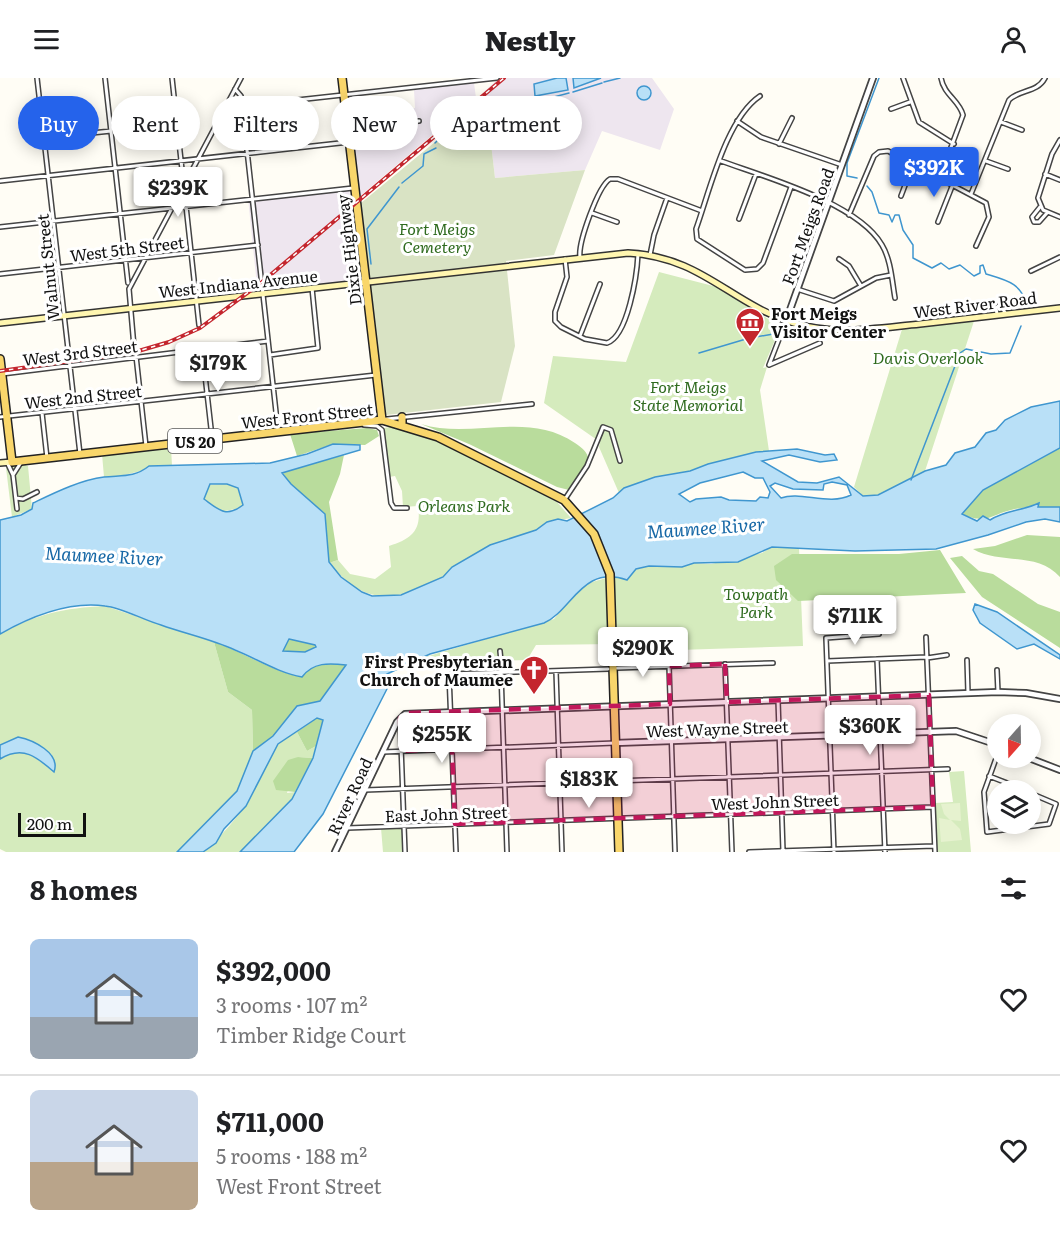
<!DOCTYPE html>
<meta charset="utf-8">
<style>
body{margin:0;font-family:Literata,serif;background:#f2f2f2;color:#202124;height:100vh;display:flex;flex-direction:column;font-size:22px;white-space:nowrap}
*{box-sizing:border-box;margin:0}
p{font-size:20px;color:#757577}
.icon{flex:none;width:33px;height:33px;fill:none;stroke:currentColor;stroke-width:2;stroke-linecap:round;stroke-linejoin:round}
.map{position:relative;height:774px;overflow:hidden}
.drawer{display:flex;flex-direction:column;background:#fff;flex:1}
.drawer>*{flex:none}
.banner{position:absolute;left:18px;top:18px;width:600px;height:54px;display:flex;gap:12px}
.needle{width:39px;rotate:200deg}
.fabs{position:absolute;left:987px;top:636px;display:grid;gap:12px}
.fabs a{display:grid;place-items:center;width:54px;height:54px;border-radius:50%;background:#fff;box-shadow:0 3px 15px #0003;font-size:30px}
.scale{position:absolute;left:18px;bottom:15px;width:68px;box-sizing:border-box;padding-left:6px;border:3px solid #111;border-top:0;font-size:16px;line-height:21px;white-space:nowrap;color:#111;-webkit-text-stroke:4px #fff;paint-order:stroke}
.price{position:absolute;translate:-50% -51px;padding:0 14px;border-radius:6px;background:#fff;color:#222;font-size:20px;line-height:39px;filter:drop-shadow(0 2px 3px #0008)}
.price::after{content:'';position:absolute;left:50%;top:36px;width:18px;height:14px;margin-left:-9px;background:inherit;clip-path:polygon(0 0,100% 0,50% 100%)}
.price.selected{background:#2563eb;color:#fff}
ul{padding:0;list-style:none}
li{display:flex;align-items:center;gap:18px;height:150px;padding:0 30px}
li+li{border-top:2px solid #e0e0e0}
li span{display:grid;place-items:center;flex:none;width:168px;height:120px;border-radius:9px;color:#555}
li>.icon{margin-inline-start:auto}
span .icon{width:72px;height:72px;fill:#fffc;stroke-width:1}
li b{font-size:26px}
h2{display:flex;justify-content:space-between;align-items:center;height:72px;padding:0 30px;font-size:26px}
.chip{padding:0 21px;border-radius:27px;background:#fff;box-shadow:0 3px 15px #0003;font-size:21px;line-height:54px}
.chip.selected{background:#2563eb;color:#fff}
header{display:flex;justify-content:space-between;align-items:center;height:78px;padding:0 30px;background:#fff;font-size:27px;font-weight:800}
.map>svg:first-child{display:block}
.industrial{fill:#eee6ef}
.green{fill:#d5ebbd}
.forest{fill:#b9dc9c}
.cemetery{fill:#d9e3c4}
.pitch{fill:#e6f2cf}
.water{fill:#b9e0f7;stroke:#3f96cf;stroke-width:1.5;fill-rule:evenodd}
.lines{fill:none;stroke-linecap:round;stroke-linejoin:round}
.stream{stroke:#3f96cf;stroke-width:1.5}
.minor-casing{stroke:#444;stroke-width:6}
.tertiary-casing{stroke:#444;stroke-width:8}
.secondary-casing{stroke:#333;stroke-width:8}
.primary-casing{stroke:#222;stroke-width:10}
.minor{stroke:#fff;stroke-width:3}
.tertiary{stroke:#fff;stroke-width:4.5}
.secondary{stroke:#fff6b0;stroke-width:5}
.primary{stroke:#f9d66b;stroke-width:7}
.rail-casing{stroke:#c4262e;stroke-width:4}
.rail{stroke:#fff;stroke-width:1.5;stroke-dasharray:4.5;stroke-linecap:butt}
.marked{fill:#c2185b;fill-opacity:0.2;stroke:#c2185b;stroke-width:4.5;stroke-dasharray:12 8;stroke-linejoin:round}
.labels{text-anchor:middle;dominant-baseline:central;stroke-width:6;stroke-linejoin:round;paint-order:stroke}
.shield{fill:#fff;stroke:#585858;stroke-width:1.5}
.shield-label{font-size:15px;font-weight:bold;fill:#111}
.street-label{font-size:16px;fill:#111;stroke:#fff}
.park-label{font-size:16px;font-style:italic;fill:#2f6b1f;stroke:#fff}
.poi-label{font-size:16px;font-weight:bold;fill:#111;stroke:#fff;text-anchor:start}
.water-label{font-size:18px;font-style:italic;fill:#1768a6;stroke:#fff}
</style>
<header><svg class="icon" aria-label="menu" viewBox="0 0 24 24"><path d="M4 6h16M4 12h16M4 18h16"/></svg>Nestly<svg class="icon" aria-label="person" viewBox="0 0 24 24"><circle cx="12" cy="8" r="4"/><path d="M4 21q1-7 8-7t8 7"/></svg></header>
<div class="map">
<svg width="1060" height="774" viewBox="0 0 1060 774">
<rect width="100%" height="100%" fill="#fffdf5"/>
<!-- industrial -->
<path class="industrial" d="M499,0H652L674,31L660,72L602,53L585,92L495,100L485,13Z
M474,5L476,20L359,119L347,20L364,17L367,35L415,30L414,12Z
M349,109L359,207L258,218L248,120Z"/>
<!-- green -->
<path class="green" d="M659,194L717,209L778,247V255L763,290L767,289L760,312L769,373L739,378L690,393L655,399L624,410L619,415L599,369L600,364L544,325L553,278L626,284Z
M975,240L925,393L878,418H863L854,409L903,248Z
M390,349L428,358L557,424L571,440L547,444L536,452L490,467L448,493C443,501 432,504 424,508C383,528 357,518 329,485L338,482L350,496L375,501L391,489L389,468C411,461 422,453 418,428L403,429L402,413L395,398L389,399L384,350Z
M171,369L172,388C146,388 131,399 104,399L102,376Z
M30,384L32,386L25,387L28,388L32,431L12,439L6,390Z
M227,406L238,410L244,426L240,430L220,434L205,423L204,417L209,407Z
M772,469L799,470L803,568L616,574L615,566L536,567L527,582L445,584L423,588L415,582L554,541L578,512L592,504L649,488L682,489L694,485L711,486L762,475Z
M105,528L214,564L228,614L252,632L253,673L237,713L177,774H6L0,771V681C23,667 36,679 54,694L52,677C32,662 25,654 0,667V556C36,536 64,530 105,528Z
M297,654L307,673L316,668L313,680L298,679L287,715L295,714L292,721L240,774H203C215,765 239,738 247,725C262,702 269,662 297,654Z
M964,693L971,774H937L935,725L953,724L949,694Z
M381,750H402L403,774H383Z"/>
<!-- forest -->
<path class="forest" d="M421,346C471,362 527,332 575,365C582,370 587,373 589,382L569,412L557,409L469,366Z
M367,350L377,352L379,358L365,367L333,366L297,378L290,356Z
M1060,370V429H1038V425C1026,431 1022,429 1011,432C987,438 988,447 962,436L983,412Z
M344,377L340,396L329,424L338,482L329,485L325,436L291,406L282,394Z
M1027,457L1060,459V499C1037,473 1000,487 973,471L995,468Z
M940,472L966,515L798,523L776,502L774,488L792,476H899Z
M962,478L979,493L993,496L1038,526L1060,534V570L982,519L950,480Z
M289,561L315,567L316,569L305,574L283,573L282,570Z
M214,564C243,574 273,594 302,599C313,584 329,585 346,587L320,623L297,628L273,658L253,673L252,632L228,614Z
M317,640L323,642L316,668L307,673L297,654Z
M298,679L313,680L295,714L276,712L273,703L288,682Z"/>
<!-- cemetery -->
<path class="cemetery" d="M486,22L495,100L585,92L554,177L506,183L515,268L501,324L386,337L364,170L361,125Z"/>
<!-- pitch -->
<path class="pitch" d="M960,725L961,743L951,742L960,751L962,762L941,764L939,740L950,742L944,736L941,726Z"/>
<!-- water -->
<path class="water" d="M557,0H566L568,12L535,18L534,6Z
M573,0H601L574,10Z
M637 15a7 7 0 1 1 14 0a7 7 0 1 1-14 0Z
M1060,323V370L983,412L962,436L977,443L983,438L990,442C1006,432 1022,433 1039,425L1038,429H1060V444L1045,441L1026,444L988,457L936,471L855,473L772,469L738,484L694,485L682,489L649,488L636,491L627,502C582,486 572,533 544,545L430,576L387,596L389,607L323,736L294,774H240L292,721L313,680L323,642L317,640L278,666L246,728L224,751L216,765L203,774H177L237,713L253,673L273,658L297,628L320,623L346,587C329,585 313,584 302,599C279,595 257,581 235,572C211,561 186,556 161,547C143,542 123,530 105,528C69,523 30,539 0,556V442L21,437L32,431L33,425C54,415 80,402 104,399C121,397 134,400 149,388L270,385L307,376L333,366L360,367V372L282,395L291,406L325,436L329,484L341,499L362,514L372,518L401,517L443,499L452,489L490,467L536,452L547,444L558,441L567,443L613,420L624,410L655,399L690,393L708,386L756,374L797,371L825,377L834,376L837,382L820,384L789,377L762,383L798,404L817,405L839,399L863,418L878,417L925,393L946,387L955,375L975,369L986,355L996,352L1005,342L1031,329ZM743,394L755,400H763L770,414L768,420L760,419L756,423L729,422L721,419L696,421L690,424L679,416L700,405ZM832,404L847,407L851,417C829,428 801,413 781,420L770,408L775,405L793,411L823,412L824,406ZM210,406H227L238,410L243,427C226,440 219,432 204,421ZM289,561L315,567L316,569L305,574L283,573Z
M975,526L997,534L1060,577V581L1034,566L1017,571L980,545L973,532Z
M18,659C33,662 61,675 54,694C37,679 23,667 0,681V667Z"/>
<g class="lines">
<!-- stream -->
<path class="stream" d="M604,4L620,0
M573,14L602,5
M531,25L569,15
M435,65L447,53L458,56L494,36L515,29
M857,100L847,98V85L879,0
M402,105L423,88L424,76L436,70
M867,108L872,114L879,135L889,137L892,144L895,137H899L903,152L913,167V180L932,190L941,185L949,191L960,187L974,198L980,195V188L983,187L986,196C1006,202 1022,205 1027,228
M371,186L367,151L399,109
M792,251L822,256
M750,260L779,255
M699,275L746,261
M911,402L960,275L966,271L991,276L1010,275L1021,248
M1025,613L1041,615"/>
<!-- minor casing -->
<g class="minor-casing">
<path id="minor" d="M37,0L80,376
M105,0L128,205
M172,0L199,247
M903,0L919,44L954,66
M235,11L241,18L278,352
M760,18C726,41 710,112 696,151L697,161L745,192L757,191L763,185L791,109
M243,28L497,0
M891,31L910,24
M737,43L761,59L842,87
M1001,44L1022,52
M349,50L419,43
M44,60L111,53
M1060,62L1052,76L1038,120L1043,132L1060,139
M779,66L792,40
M721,83C765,99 858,125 882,167C891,182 892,203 895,220
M986,83L1008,91
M1045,96L1060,102
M940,99L963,37C959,22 944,17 941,0
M0,103L349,64
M971,116L1009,22C1020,11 1037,15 1045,0
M901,118L913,86
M1040,129L1032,139L1034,144H1039L1047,135
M592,135L617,144
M849,137L874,78L879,74L888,73L986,125L989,139L976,168
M739,141L756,96
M938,144L953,106
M0,149L353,110
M650,177L654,157L667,120
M580,179C578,165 598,108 610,101H618L702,133
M565,181L567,199L555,234V243L561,249L585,261L607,265C628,258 637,197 638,176
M839,181L849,188L861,208
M1031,193L1060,179
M0,196L258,167
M797,211L834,223L876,200L891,197
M997,236L996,230L1000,227L1006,236
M786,243L769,287L820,265
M580,258L600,206
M134,269L129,211L241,0
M202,271L212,359
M270,277L318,270L312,210
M136,278L146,368
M2,296L268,263
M42,335L47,380
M0,339L376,297
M387,341L532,326
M364,347L377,348L382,352L391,425L394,430H407
M7,384L13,397L17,431
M13,397L20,386
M16,420L23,421L37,414
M565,421L587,388L603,349L611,352L620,383
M926,559L935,774
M500,573L502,594
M927,580L947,577
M877,581L885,774
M967,582L968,615
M827,583L927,579
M725,586L732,774
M669,588L675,774
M617,590L773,585
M997,592L998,614
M556,593L562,774
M501,594L507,774
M778,622L783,773
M400,641L405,774
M383,674L615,665
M998,675L984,714L987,754L1049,746L1056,726L1030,715
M989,698L1025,712
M365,712L948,691
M347,750L933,729
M456,774L449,596L608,591
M749,774L934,768
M834,774L826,560L879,556"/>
</g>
<!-- tertiary casing -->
<g class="tertiary-casing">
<path id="tertiary" d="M786,243L873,0
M615,665L956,653L998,667
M1029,680L1060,692
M335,774L397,644L405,636L998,614L1026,615L1060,621"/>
</g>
<!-- secondary casing -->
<g class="secondary-casing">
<path id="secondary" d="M0,245L628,175C703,179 730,226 794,245C835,258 877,250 920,246C967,241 1013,235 1060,230
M0,385L12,384"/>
</g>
<!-- primary casing -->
<g class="primary-casing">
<path id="primary" d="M342,0L382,342
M0,281L12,384L382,342L438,359L564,422L594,456L610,496L619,774
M402,347V339"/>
</g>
<!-- minor -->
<use href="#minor" class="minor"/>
<!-- tertiary -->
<use href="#tertiary" class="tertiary"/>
<!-- secondary -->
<use href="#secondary" class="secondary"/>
<!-- primary -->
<use href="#primary" class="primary"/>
<!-- rail casing -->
<g class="rail-casing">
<path id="rail" d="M0,293L135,274L169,264L200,250L262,204L504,0"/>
</g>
<!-- rail -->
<use href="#rail" class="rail"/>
</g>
<!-- marked area -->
<path class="marked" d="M725,586L727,624L929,617L933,729L455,746L452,671L401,673L400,640L408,635L670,626L669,588Z"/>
<!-- icons -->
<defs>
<g id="museum-pin" transform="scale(1.5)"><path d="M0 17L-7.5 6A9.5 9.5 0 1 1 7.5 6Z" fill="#c4262e" stroke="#fff"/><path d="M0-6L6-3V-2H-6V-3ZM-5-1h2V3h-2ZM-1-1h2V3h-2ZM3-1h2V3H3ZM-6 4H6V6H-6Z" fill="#fff"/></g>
<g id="church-pin" transform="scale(1.5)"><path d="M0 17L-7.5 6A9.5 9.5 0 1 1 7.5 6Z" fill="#c4262e" stroke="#fff"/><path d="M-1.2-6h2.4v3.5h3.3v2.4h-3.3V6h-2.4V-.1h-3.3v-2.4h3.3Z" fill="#fff"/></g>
</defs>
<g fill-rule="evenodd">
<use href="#museum-pin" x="750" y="244"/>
<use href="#church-pin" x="534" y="592"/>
</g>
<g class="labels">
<!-- shield labels -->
<rect class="shield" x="168" y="351" width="54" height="24" rx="4.5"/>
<g class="shield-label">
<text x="195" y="363">US 20</text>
</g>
<!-- street labels -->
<g class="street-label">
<text transform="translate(807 148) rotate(-70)">Fort Meigs Road</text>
<text transform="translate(127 170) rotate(-7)">West 5th Street</text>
<text transform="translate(348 172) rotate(-97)">Dixie Highway</text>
<text transform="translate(47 189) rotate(-96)">Walnut Street</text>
<text transform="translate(238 205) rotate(-6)">West Indiana Avenue</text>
<text transform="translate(975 226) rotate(-7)">West River Road</text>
<text transform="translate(80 274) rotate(-7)">West 3rd Street</text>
<text transform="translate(83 318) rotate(-6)">West 2nd Street</text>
<text transform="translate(307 337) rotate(-6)">West Front Street</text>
<text transform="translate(717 650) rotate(-2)">West Wayne Street</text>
<text transform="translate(349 718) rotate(-65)">River Road</text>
<text transform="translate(775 723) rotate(-2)">West John Street</text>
<text transform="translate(446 735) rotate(-2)">East John Street</text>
</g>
<!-- park labels -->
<g class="park-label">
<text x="437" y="150">Fort Meigs<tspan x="437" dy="18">Cemetery</tspan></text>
<text x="928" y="279">Davis Overlook</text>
<text x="688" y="308">Fort Meigs<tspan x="688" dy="18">State Memorial</tspan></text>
<text x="464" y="427">Orleans Park</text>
<text x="756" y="515">Towpath<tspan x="756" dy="18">Park</tspan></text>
</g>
<!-- poi labels -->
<g class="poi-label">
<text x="771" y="235">Fort Meigs<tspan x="771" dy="18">Visitor Center</tspan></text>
<text x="513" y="583" text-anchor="end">First Presbyterian<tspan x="513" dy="18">Church of Maumee</tspan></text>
</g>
<!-- water labels -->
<g class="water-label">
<text transform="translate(706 449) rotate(-4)">Maumee River</text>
<text transform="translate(104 477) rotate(3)">Maumee River</text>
</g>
</g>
</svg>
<div class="fabs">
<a><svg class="needle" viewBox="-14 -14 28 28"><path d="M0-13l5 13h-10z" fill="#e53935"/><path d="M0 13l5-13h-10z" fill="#757577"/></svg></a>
<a><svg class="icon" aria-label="layers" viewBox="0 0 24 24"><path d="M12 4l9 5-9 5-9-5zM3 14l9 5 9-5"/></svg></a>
</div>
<div class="scale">200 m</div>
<b class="price selected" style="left:934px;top:120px">$392K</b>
<b class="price" style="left:178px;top:140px">$239K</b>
<b class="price" style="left:218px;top:315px">$179K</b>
<b class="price" style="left:855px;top:568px">$711K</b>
<b class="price" style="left:643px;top:600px">$290K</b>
<b class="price" style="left:870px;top:678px">$360K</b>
<b class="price" style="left:442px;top:686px">$255K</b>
<b class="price" style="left:589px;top:731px">$183K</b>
<div class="banner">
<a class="chip selected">Buy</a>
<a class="chip">Rent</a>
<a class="chip">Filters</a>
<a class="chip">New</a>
<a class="chip">Apartment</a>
</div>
</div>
<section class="drawer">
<h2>8 homes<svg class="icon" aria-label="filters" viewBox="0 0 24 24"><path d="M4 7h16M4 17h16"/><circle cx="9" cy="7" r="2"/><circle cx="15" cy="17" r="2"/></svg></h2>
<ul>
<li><span style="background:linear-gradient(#a9c7e8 65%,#9aa5b1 0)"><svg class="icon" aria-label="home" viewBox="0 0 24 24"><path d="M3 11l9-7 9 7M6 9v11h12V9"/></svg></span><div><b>$392,000</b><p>3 rooms · 107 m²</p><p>Timber Ridge Court</p></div><svg class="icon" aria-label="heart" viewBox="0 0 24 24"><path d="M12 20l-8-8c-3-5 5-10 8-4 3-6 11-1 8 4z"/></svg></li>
<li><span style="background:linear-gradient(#c9d6e8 60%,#b9a48a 0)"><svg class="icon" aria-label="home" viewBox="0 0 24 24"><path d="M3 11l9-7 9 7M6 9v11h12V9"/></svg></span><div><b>$711,000</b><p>5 rooms · 188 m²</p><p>West Front Street</p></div><svg class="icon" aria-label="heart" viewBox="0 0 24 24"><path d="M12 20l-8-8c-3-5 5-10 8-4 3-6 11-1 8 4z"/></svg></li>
</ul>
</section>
